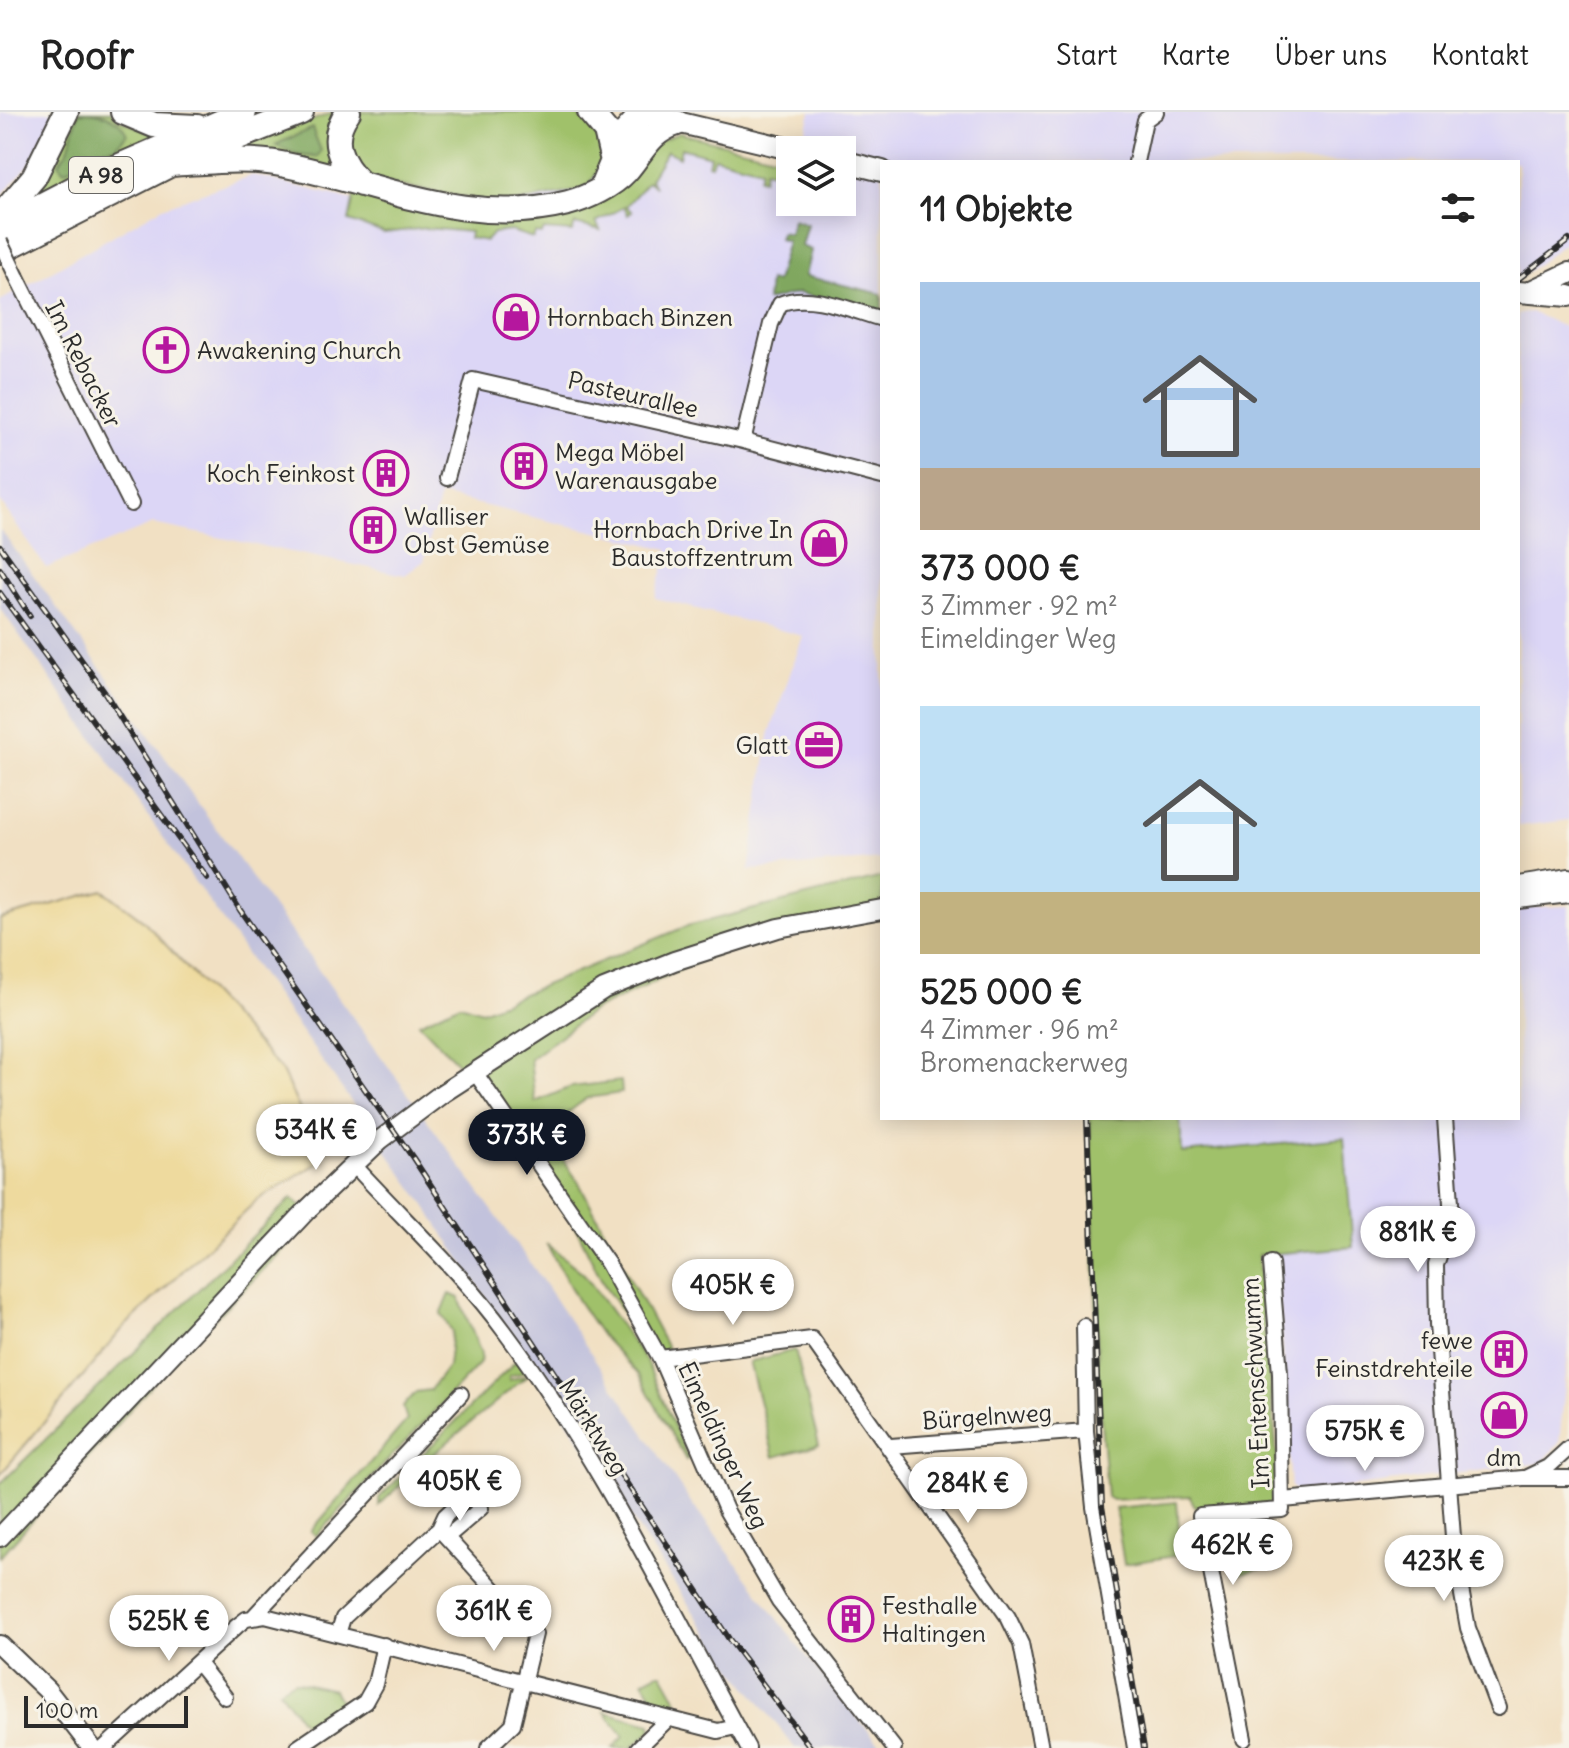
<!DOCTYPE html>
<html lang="de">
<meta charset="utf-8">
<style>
body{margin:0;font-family:Delius,sans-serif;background:#f6f6f6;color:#222;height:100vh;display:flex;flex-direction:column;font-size:30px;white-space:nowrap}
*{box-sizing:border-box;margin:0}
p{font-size:26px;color:#767676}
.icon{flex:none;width:44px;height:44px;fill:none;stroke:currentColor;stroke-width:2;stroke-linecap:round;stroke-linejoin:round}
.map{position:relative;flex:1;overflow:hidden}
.sheet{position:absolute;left:880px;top:48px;width:640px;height:960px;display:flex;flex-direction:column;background:#fff;border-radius:0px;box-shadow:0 4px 20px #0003}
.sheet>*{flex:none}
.buttons{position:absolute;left:776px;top:24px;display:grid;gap:16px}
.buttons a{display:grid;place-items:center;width:80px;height:80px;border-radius:0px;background:#fff;box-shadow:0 4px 20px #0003;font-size:40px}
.scale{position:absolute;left:24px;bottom:20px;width:164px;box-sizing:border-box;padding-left:8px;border:4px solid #2b2b2b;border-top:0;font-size:22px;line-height:28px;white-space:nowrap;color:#2b2b2b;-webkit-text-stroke:6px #f7f3e8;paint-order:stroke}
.price{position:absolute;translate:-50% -68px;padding:0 18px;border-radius:28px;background:#fff;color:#222;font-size:26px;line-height:52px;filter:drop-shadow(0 2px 4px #0008)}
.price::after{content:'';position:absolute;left:50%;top:48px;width:24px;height:18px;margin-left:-12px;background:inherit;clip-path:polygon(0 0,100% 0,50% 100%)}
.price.current{background:#111827;color:#fff}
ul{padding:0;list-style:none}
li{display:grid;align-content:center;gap:16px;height:424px;padding:0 40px}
li span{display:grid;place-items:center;height:248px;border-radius:0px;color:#555}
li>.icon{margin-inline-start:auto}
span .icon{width:144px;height:144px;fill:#fffc;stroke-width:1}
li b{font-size:34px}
h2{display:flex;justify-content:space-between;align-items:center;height:96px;padding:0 40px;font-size:34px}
header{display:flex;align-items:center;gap:48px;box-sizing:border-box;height:112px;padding:0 40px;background:#fff;border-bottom:2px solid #e0e0e0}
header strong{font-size:38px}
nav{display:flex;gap:44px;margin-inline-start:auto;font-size:28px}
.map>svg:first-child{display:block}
.built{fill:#dcd6f6}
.industrial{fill:#c2c2dc}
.green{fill:#a0c16a;stroke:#66764a;stroke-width:2}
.forest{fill:#80a75e;stroke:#566944;stroke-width:2}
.sand{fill:#eeda9e;stroke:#8c8264;stroke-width:2}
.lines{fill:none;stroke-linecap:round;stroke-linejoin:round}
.street-casing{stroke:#494642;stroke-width:18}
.secondary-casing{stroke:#494642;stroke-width:22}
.primary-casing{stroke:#494642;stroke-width:24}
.highway-casing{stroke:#494642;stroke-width:28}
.street{stroke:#fff;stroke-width:14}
.secondary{stroke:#fff;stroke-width:18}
.primary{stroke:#fff;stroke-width:20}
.highway{stroke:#fff;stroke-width:24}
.rail-casing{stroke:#2b2b2b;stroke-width:6}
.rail{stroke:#f7f3e8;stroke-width:3;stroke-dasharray:9;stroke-linecap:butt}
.street-bridge-casing{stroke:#494642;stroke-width:18;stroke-linecap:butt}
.street-bridge{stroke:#fff;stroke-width:14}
.labels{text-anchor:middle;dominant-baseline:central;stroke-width:6;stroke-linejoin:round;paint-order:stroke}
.shield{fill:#f7f3e8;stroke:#686764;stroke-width:2}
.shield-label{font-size:22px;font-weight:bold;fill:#2b2b2b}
.poi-label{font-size:24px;fill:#2b2b2b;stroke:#f7f3e8;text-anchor:start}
.street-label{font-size:24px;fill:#2b2b2b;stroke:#f7f3e8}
</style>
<header>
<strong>Roofr</strong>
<nav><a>Start</a><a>Karte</a><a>Über uns</a><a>Kontakt</a></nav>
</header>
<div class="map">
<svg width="1569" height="1636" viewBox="0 0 1569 1636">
<rect width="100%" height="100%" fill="#f7f3e8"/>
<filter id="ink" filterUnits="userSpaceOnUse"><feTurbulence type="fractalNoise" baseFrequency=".0125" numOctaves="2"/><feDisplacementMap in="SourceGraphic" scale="16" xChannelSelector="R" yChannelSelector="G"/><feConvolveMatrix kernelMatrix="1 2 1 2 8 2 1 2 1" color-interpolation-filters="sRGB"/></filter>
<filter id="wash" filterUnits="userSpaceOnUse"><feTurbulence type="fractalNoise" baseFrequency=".006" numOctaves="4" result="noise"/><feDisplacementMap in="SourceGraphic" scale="32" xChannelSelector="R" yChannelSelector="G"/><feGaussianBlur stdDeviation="1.8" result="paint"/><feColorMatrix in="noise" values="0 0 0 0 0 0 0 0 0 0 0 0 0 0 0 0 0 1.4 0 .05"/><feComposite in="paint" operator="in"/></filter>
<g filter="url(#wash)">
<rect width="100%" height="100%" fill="#f1e0c3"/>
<!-- built -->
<path class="built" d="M0,0H54L30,52L0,85Z
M811,0H1569V128L1518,167V50H882V747L749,758L769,623L803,524L655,486L668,437L440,383L424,449L405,463L153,412L46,456L0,389V189L163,95L253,63L439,109L679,22L790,47V90H842V38H801Z
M1531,200L1569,217V708L1518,714V203Z
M1569,794V1235L1559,1331L1542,1351L1299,1381L1291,1375L1277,1141L1352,1135L1344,1027L1182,1041L1180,1006H1518V796Z"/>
<!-- industrial -->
<path class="industrial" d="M0,417L536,1159L687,1385L798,1534L883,1636H795L718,1537L424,1092L0,496Z"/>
<!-- green -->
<path class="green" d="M72,0H111L118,7L158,24L21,91Z
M335,0L342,58L225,40Z
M357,0H572L597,18L604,50L586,77L506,93L363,67L343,22Z
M679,21L790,48V64L765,58L763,67L759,66L761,57L714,45L711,53L708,52L710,44L681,36L679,45L667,39L650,67L655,75L648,69L626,94L632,100L628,103L624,95L596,110L600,118L575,112L572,120L544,118L542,122L535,121L533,126L511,119L493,121L486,129L469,126L470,120L426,116L384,121L349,109L355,79L557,101L645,35Z
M882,765V806L832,813L710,844L594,898L530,947L535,990L571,975L621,969L622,981L587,986L544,1019L579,1071L668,1238L651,1241L605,1175L560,1083L518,1014L419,911L460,892L482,899L687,814Z
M1090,1006H1180L1182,1041L1344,1026L1353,1135L1258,1143L1278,1356L1276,1393L1199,1397L1194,1395L1190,1384L1112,1388L1107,1385L1099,1284Z
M292,1086L314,1107L178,1243L0,1445V1372Z
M546,1131L584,1162L646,1249L688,1346L686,1348L638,1262L602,1224L578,1189Z
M450,1182L459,1186L481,1242L480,1251L316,1424L311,1419L407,1308L403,1295L416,1280L430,1278L448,1254L452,1219L441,1202Z
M795,1238L819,1333L774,1345L749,1250Z
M517,1248L529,1259L509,1264V1268L528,1263L444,1333L379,1393V1386Z
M1177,1390L1181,1443L1124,1452L1115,1396Z
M1253,1410L1261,1457L1236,1462L1228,1414Z
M658,1561H662L677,1588L675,1594L657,1592L643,1569Z
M294,1569L334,1578L344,1596L310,1620L279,1578Z
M605,1600L651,1612L652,1618L631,1636H613L624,1624Z"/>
<!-- forest -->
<path class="forest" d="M79,0C98,0 118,3 127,22L116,35L90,39L84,49L64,59L58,52L68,38Z
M312,16L321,39L317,45L297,43L275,33Z
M793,107L807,112L801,134L811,138L805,164L882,182V202L798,181L767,189L769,169L776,170L787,129L779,127L781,120L789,122Z"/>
<!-- sand -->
<path class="sand" d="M103,778L144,809L282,959L323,1048L257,1088L124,1215L0,1363V807Z"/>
</g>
<g filter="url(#ink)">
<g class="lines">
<!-- street casing -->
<g class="street-casing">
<path id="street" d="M1136,50L1145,8L1156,0
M17,165L131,392
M743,329L771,212L780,192C809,179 853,199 882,207
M447,366L473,268L743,329L882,365
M474,959L608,1152L660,1246L726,1398L779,1489L894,1636
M1445,1006L1452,1105L1436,1153L1437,1212L1454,1438L1468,1516L1498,1596
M354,1053C404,1108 461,1160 505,1220C602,1350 670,1495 748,1636
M1084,1214L1086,1319L1094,1395L1135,1636
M660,1246L812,1227L1008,1505L1021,1532L1041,1636
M891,1334L1086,1319
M1527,1365L1548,1355L1569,1336
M1283,1388L1523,1366H1569
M439,1417L445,1404L469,1382L481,1396L447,1425
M254,1504L461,1282
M338,1522L343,1506L439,1417L535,1522L513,1612L488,1636
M198,1551L225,1585
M1244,1627L1200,1404L1282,1398L1280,1261L1271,1151
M104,1636L237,1514L246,1507L265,1504L718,1619L736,1615
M297,1636L365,1590L375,1572L384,1533
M638,1636L668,1607"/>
</g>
<!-- secondary casing -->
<g class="secondary-casing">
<path id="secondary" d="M1518,774L1569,766
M1518,787L1569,781
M0,1425L308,1097L380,1028L443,981L604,877L674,849L778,816L882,797
M0,1533L47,1578L92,1636"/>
</g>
<!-- primary casing -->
<g class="primary-casing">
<path id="primary" d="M635,0L794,38
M842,49L882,59
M1531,179L1569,161
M1518,180L1569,184"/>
</g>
<!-- highway casing -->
<g class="highway-casing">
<path id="highway" d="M123,0L154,13L197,15
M348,0C328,27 340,51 361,72
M590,0L606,19L612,45
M171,52C207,50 245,45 281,52C377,70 467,117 568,91C587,86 612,74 626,59C644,38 649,20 677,11
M602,75L624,22L642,2
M0,105L34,65L66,0
M0,115L106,60L244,0
M0,139L171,52L301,0"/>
</g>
<!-- street -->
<use href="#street" class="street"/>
<!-- secondary -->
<use href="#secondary" class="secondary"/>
<!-- primary -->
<use href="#primary" class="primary"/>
<!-- highway -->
<use href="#highway" class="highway"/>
<!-- rail casing -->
<g class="rail-casing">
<path id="rail" d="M1518,167L1569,128
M0,434L105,581L240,798L413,1046L729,1527L811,1636
M0,457L30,504
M0,481L207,766
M1087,1006L1102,1394L1144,1636"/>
</g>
<!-- rail -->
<use href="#rail" class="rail"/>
<!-- street-bridge casing -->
<g class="street-bridge-casing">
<path id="street-bridge" d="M0,130L17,165"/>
</g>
<!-- street-bridge -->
<use href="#street-bridge" class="street-bridge"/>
</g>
</g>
<!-- icons -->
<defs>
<g id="shop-ring" transform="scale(2.3)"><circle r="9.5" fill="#f7f3e8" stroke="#b5179e" stroke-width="1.5"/><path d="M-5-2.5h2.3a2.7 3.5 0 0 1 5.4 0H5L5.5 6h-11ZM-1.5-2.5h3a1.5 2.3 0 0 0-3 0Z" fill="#b5179e"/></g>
<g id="church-ring" transform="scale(2.3)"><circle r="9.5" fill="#f7f3e8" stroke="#b5179e" stroke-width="1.5"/><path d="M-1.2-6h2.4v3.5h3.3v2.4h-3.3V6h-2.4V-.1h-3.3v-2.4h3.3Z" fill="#b5179e"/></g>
<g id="building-ring" transform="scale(2.3)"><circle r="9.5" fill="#f7f3e8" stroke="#b5179e" stroke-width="1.5"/><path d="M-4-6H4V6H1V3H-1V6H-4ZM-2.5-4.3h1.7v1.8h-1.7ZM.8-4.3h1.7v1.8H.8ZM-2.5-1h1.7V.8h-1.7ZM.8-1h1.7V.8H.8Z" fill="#b5179e"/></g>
<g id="office-ring" transform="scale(2.3)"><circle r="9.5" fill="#f7f3e8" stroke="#b5179e" stroke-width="1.5"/><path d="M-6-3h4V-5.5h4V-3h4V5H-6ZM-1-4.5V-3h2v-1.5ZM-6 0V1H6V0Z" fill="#b5179e"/></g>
</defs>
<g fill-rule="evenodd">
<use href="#shop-ring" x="516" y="205"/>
<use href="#church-ring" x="166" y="238"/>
<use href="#building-ring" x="524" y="354"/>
<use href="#building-ring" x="386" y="361"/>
<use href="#building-ring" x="373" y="418"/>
<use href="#shop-ring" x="824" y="431"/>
<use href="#office-ring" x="819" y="633"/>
<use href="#building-ring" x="1504" y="1242"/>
<use href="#shop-ring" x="1504" y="1303"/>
<use href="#building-ring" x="851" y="1507"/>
</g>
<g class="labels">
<!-- shield labels -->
<rect class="shield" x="69" y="45" width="64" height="36" rx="6"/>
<g class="shield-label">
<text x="101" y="63">A 98</text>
</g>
<!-- poi labels -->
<g class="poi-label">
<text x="547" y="205">Hornbach Binzen</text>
<text x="197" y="238">Awakening Church</text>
<text x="555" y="340">Mega Möbel<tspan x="555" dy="28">Warenausgabe</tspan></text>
<text x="355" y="361" text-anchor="end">Koch Feinkost</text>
<text x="404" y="404">Walliser<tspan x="404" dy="28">Obst Gemüse</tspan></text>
<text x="793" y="417" text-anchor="end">Hornbach Drive In<tspan x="793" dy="28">Baustoffzentrum</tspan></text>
<text x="788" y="633" text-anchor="end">Glatt</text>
<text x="1473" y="1228" text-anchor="end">fewe<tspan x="1473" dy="28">Feinstdrehteile</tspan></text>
<text x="1504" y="1345" text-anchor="middle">dm</text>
<text x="882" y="1493">Festhalle<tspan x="882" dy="28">Haltingen</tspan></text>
</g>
<!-- street labels -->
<g class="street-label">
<text transform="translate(84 252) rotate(63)">Im Rebacker</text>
<text transform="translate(633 282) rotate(13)">Pasteurallee</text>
<text transform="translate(1255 1271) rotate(-93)">Im Entenschwumm</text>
<text transform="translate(987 1304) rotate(-4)">Bürgelnweg</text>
<text transform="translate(594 1315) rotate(58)">Märktweg</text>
<text transform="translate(724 1333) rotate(65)">Eimeldinger Weg</text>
</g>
</g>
</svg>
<div class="buttons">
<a><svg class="icon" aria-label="layers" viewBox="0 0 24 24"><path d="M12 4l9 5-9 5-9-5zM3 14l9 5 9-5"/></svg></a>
</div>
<div class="scale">100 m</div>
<b class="price" style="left:316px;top:1060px">534K €</b>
<b class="price current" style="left:527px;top:1065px">373K €</b>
<b class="price" style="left:1418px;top:1162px">881K €</b>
<b class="price" style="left:733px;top:1215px">405K €</b>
<b class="price" style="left:1365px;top:1361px">575K €</b>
<b class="price" style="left:460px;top:1411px">405K €</b>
<b class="price" style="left:968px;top:1413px">284K €</b>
<b class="price" style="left:1233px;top:1475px">462K €</b>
<b class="price" style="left:1444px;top:1491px">423K €</b>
<b class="price" style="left:494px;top:1541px">361K €</b>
<b class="price" style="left:169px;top:1551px">525K €</b>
<section class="sheet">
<h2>11 Objekte<svg class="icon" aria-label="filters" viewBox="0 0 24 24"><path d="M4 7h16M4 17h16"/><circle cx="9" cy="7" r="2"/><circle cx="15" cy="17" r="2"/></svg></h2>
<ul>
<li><span style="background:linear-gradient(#a9c7e8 75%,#b9a48a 0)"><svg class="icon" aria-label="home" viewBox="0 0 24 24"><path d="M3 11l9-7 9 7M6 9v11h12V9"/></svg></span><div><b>373 000 €</b><p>3 Zimmer · 92 m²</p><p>Eimeldinger Weg</p></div></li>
<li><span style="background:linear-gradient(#bfe0f5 75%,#c2b280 0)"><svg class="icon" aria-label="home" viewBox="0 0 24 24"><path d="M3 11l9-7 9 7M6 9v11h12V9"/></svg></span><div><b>525 000 €</b><p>4 Zimmer · 96 m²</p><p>Bromenackerweg</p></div></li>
</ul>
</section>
</div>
